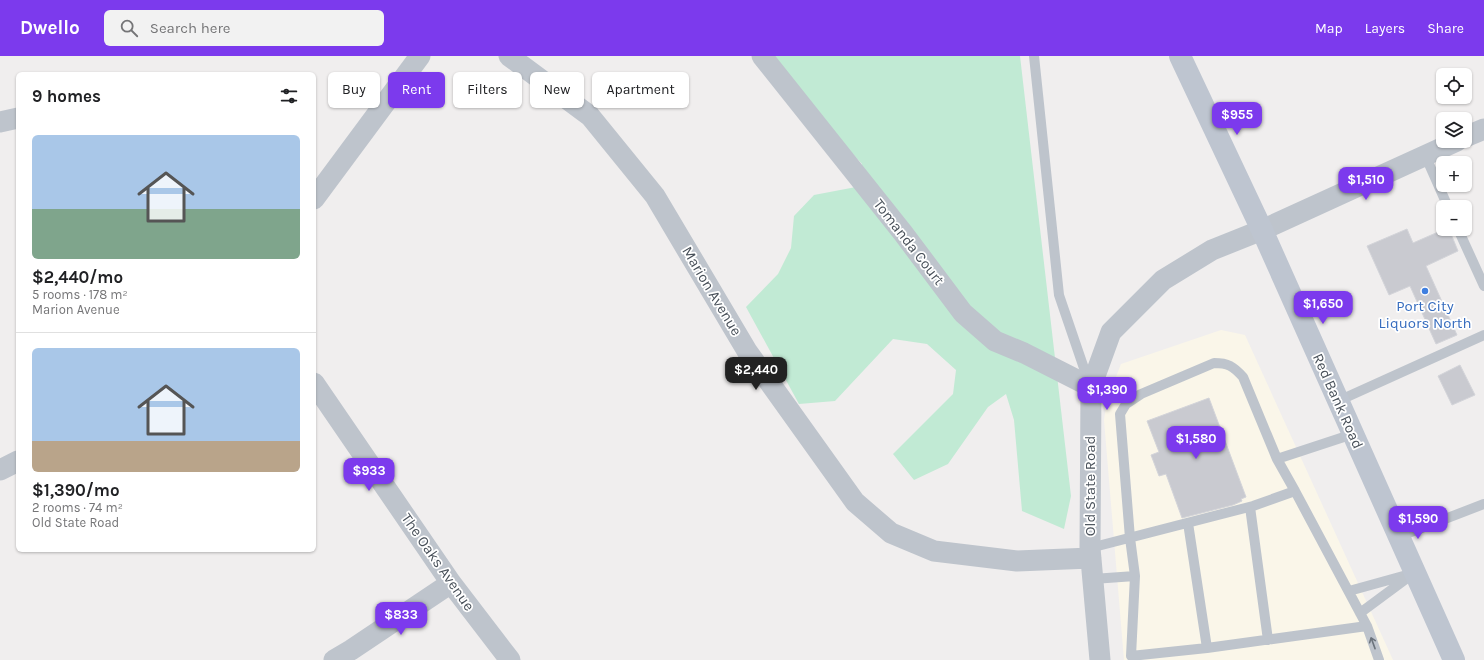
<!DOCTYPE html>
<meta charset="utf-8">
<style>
body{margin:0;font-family:Karla,sans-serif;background:#f2f2f2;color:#202124;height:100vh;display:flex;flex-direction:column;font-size:15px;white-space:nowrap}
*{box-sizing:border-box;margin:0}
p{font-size:13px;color:#757577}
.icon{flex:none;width:22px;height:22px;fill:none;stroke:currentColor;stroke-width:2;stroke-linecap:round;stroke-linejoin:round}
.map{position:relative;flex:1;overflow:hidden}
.details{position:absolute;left:16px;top:16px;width:300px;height:480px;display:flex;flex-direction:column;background:#fff;border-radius:6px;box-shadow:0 1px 3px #0004}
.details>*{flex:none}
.hud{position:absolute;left:328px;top:16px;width:380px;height:36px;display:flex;gap:8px}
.fabs{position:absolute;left:1436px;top:12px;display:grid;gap:8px}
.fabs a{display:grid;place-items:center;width:36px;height:36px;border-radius:6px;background:#fff;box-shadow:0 1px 3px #0004;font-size:20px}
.price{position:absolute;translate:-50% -34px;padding:0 9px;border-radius:8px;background:#7c3aed;color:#fff;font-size:13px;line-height:26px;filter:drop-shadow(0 1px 2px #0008)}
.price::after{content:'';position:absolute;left:50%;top:24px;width:12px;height:9px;margin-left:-6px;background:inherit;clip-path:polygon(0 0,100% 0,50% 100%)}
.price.on{background:#222;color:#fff}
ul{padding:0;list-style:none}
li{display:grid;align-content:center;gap:8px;height:212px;padding:0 16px}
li+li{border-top:1px solid #e0e0e0}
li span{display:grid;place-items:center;height:124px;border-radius:6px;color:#555}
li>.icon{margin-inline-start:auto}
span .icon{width:72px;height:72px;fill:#fffc;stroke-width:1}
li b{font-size:17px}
h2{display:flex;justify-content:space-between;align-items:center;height:48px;padding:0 16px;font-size:17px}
.tag{padding:0 14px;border-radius:6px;background:#fff;box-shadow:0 1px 3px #0004;font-size:14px;line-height:36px}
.tag.on{background:#7c3aed;color:#fff}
header{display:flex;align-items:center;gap:24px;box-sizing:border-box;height:56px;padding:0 20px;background:#7c3aed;color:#fff}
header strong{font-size:19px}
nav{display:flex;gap:22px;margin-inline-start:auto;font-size:14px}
.search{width:280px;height:36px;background:#f2f2f2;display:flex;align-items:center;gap:10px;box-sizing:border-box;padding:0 14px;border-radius:6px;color:#757577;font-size:15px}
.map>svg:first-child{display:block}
.commercial{fill:#faf6e9}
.green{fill:#c1ead4}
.building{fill:#c9cad0;stroke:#d3d4d9}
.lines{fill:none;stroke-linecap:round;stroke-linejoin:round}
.service{stroke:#bec4cc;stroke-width:10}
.minor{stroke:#bec4cc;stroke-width:21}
.secondary{stroke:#bec5d0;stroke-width:22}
.oneway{stroke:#6b737c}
.shop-dot{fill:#3f7fe0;stroke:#fff;stroke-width:1.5}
.labels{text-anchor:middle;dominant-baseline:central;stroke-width:3.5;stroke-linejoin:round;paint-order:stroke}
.street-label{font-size:15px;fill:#485059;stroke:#fff}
.shop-label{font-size:15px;fill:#366cbe;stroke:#fff}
</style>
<header>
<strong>Dwello</strong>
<div class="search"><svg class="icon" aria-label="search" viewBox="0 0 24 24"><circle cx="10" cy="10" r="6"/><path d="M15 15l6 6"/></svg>Search here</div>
<nav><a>Map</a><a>Layers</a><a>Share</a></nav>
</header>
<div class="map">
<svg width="1484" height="604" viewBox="0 0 1484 604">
<rect width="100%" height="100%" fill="#f0eeee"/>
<!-- commercial -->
<path class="commercial" d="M1221,274L1245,279L1393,604H1124L1104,364L1107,344L1121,308Z"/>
<!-- green -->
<path class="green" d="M772,0H1020L1071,440L1064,473L1022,455L1014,364L1006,338L988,351L948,408L914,424L893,398L953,338L956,314L927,288L893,283L835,345L799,348L746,251L778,218L791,192L794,160L814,139L856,131L862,108L780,19Z"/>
<!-- building -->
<path class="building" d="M1407,173L1413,187L1445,173H1449L1458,195L1426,210L1457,279L1436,288L1410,230L1389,239L1367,190Z
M1460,309L1475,339L1452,349L1438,320Z
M1209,342L1246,441L1241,443L1242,445L1233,449L1182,462L1166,418L1159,420L1151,399L1159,396L1147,365Z"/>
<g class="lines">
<!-- service -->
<path class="service" d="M1034,0L1059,239L1089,327
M1425,99L1448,151
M1458,173L1484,230
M1338,345L1484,279
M1277,403L1353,378
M1250,451L1268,584
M1188,467L1207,592
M1398,481L1484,448
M1090,492L1253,450L1295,435L1367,570L1379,604
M1135,520L1131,600L1207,592L1367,570
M1093,523L1135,520L1130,482L1120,358L1126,348L1141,338L1214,307C1228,307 1233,310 1243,321L1277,403L1295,435
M1349,535L1414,517L1360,557"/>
<!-- minor -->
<path class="minor" d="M509,0L590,60L655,140L747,295L855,446L891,477L934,495L1017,505L1091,502
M762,0L903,177L963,257L995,285L1024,297L1091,331
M0,66L18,62
M1465,81L1484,73
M314,143L420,0
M314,327L451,527L510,604
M0,414L18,405
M334,604L351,594L451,527
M1100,604L1090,492L1091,331L1111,276L1163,224L1212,194L1262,174L1457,85"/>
<!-- secondary -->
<path class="secondary" d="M1180,0L1262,174L1454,604"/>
</g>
<!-- one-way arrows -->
<defs><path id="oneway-shaft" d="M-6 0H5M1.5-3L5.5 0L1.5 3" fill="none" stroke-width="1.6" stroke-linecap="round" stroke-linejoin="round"/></defs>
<use class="oneway" href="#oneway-shaft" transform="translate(1373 587) rotate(-110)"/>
<!-- markers -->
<circle class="shop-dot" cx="1425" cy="235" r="4"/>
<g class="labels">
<!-- street labels -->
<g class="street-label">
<text transform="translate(909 186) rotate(52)">Tomanda Court</text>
<text transform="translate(712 235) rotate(59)">Marion Avenue</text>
<text transform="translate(1338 345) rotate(66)">Red Bank Road</text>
<text transform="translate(1090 430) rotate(-90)">Old State Road</text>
<text transform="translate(438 506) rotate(55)">The Oaks Avenue</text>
</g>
<!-- shop labels -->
<g class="shop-label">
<text x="1425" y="250">Port City<tspan x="1425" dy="17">Liquors North</tspan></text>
</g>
</g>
</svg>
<div class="fabs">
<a><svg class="icon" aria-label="locate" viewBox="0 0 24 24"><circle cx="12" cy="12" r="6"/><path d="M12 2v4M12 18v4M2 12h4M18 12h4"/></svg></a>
<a><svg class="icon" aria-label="layers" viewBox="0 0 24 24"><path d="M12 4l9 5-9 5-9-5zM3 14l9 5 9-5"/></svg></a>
<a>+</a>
<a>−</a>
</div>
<b class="price" style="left:1237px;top:80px">$955</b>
<b class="price" style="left:1366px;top:145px">$1,510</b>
<b class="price" style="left:1323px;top:269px">$1,650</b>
<b class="price on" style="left:756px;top:335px">$2,440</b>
<b class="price" style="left:1107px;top:355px">$1,390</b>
<b class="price" style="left:1196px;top:404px">$1,580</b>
<b class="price" style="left:369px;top:436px">$933</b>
<b class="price" style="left:1418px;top:484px">$1,590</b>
<b class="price" style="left:401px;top:580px">$833</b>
<div class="hud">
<a class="tag">Buy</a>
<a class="tag on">Rent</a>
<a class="tag">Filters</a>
<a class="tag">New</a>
<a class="tag">Apartment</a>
</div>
<section class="details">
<h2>9 homes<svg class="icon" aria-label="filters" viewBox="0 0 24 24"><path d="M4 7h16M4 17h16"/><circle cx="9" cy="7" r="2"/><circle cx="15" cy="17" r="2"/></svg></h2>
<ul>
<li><span style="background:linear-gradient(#a9c7e8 60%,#7fa58c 0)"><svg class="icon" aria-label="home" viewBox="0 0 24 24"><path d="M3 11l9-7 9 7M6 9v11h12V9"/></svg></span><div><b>$2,440/mo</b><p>5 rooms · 178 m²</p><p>Marion Avenue</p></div></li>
<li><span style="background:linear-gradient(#a9c7e8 75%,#b9a48a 0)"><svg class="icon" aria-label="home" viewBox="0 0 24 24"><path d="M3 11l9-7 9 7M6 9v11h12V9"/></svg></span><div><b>$1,390/mo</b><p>2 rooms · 74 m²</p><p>Old State Road</p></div></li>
</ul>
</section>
</div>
